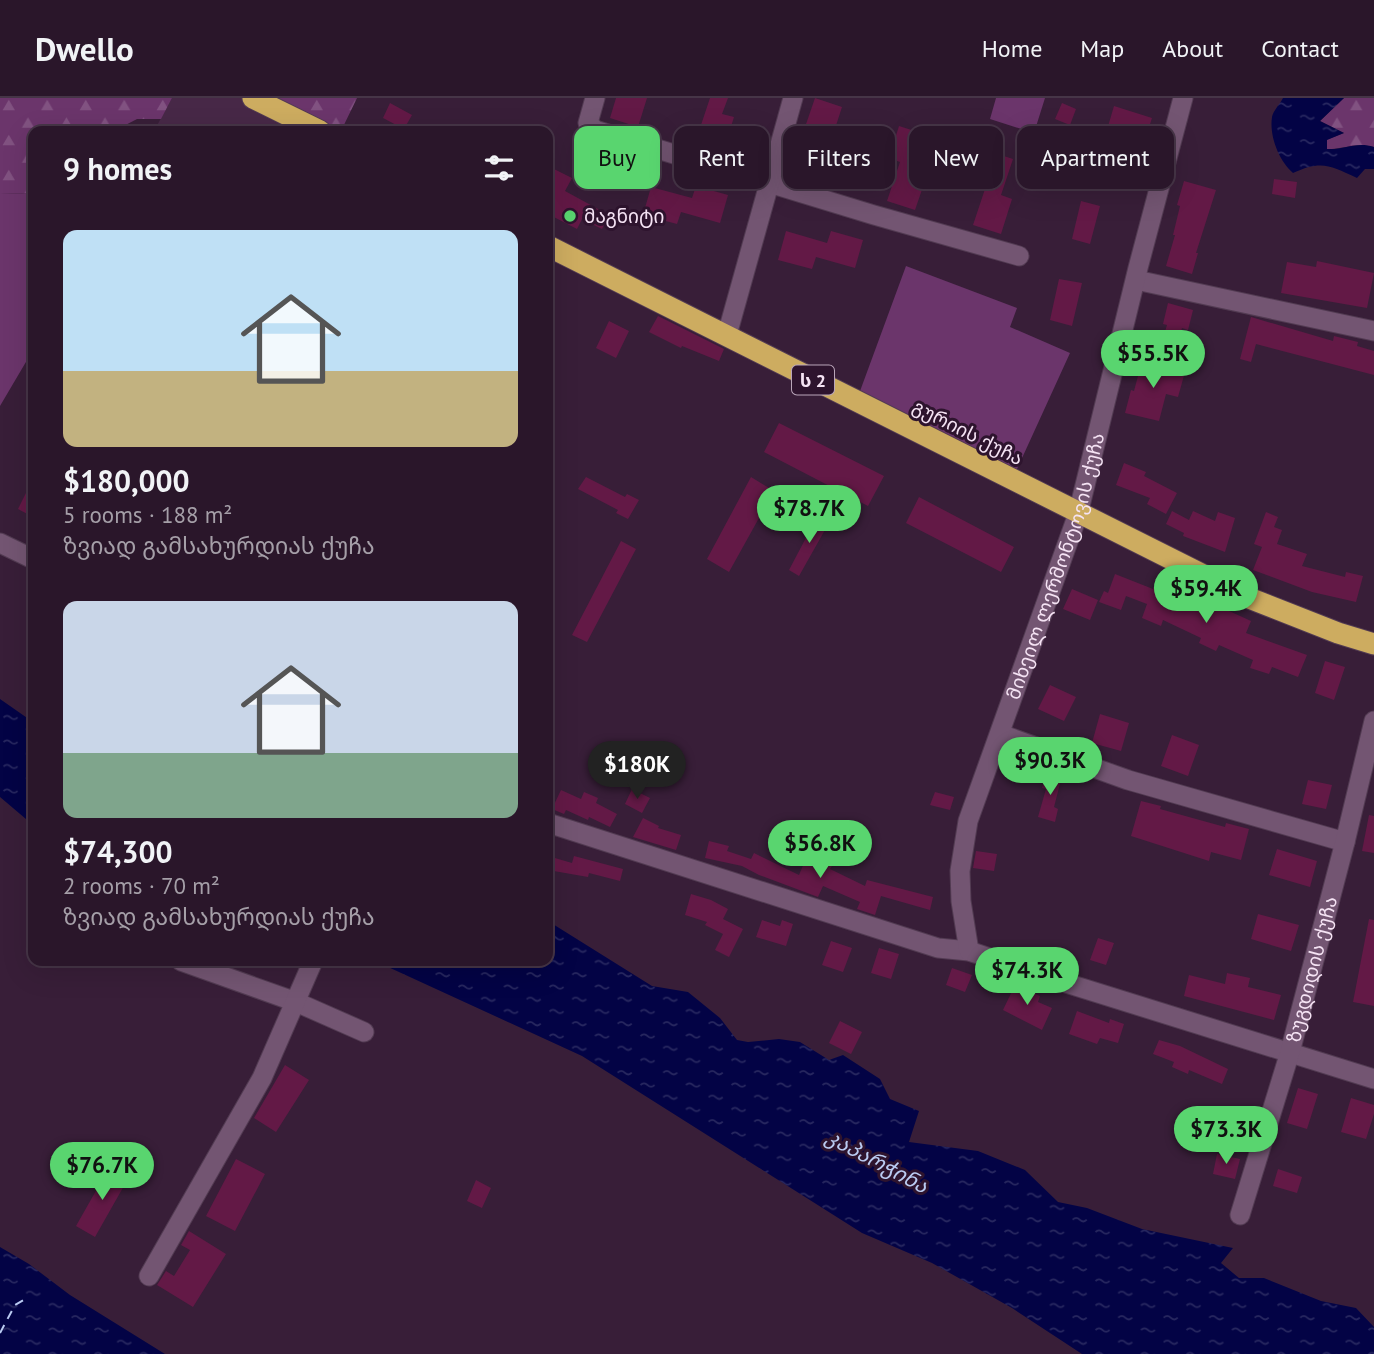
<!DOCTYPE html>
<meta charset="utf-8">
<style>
body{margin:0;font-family:"PT Sans","Noto Sans Georgian",sans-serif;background:#321f32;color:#f1f3f6;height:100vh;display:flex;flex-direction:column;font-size:26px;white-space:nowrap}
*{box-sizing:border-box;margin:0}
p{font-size:23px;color:#a59fa8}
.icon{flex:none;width:38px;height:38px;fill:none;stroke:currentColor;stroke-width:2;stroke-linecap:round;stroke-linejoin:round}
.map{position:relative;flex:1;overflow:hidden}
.sheet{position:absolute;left:28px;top:28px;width:525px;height:840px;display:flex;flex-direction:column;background:#2a162a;border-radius:14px;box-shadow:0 7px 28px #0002,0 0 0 2px #463547}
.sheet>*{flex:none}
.hud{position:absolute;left:574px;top:28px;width:665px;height:63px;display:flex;gap:14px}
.price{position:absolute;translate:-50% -60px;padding:0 16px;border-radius:24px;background:#59d56f;color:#111;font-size:23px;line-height:46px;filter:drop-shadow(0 2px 4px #0008)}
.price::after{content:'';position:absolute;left:50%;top:42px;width:21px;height:16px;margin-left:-10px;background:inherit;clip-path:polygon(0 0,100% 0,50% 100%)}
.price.active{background:#222;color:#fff}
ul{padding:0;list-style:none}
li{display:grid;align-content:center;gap:14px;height:371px;padding:0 35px}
li span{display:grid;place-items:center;height:217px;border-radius:14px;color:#555}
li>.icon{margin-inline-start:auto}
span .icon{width:126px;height:126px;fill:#fffc;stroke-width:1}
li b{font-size:30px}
h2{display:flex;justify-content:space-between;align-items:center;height:84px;padding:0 35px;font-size:30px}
.chip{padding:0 24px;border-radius:14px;background:#2a162a;box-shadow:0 7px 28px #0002,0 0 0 2px #463547;font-size:24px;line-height:63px}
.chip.active{background:#59d56f;color:#111}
header{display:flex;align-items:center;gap:42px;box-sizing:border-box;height:98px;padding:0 35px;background:#2a162a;border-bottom:2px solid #463547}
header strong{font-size:33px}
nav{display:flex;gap:38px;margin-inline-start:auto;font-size:24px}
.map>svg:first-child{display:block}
.built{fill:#472847}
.grass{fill:#6b356b}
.forest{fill:url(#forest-firs)}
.water{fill:url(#water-ripples)}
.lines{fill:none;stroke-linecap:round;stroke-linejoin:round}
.ferry{stroke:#bacbf2;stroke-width:2;stroke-dasharray:9 7;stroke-linecap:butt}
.building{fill:#631946}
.minor-casing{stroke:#523b52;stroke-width:21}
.highway-casing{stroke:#523b52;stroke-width:23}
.minor{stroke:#735572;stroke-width:19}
.highway{stroke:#cdac60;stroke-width:21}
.poi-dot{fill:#59d56f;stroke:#2e142e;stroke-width:2.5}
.labels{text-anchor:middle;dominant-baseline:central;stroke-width:6;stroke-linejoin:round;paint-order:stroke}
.shield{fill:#2e142e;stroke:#b9a5b9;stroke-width:2}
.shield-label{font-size:18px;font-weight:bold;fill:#f5e3f4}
.poi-label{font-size:19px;fill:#f5e3f4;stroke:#2e142e;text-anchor:start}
.street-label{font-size:19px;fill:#f5e3f4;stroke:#2e142e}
.water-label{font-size:21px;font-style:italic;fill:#bacbf2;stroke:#2e142e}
</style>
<header>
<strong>Dwello</strong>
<nav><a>Home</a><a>Map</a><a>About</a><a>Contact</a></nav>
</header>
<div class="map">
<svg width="1374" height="1256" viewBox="0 0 1374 1256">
<defs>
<pattern id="forest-firs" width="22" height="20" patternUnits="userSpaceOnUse" patternTransform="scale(1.75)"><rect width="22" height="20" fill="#6b356b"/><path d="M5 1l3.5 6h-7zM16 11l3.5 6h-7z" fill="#815281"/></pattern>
<pattern id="water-ripples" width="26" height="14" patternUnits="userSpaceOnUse" patternTransform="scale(1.75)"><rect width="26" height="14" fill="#030345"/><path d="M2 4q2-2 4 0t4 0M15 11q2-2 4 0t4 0" fill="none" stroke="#282860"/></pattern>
</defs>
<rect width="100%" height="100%" fill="#381e38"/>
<!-- built -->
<path class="built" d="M172,0H253L320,33H154Z"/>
<!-- grass -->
<path class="grass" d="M996,0H1045L1034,35L990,21Z
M33,95V252L0,308V96Z
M906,168L1017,210L1010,229L1070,255L1012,382L856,304Z"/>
<!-- forest -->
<path class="forest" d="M0,0H172L161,21H137L114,33H33V95L0,96Z
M253,0H357L341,33H320Z
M1344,0H1374V49C1356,44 1345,51 1327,51L1326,42L1344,35L1320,23Z"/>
<!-- water -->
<path class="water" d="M1283,0H1344L1320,23L1344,35L1327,42V51C1345,52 1356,43 1374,49V71H1365L1357,80C1330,67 1321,62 1293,75C1279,63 1269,38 1272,19C1273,13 1280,6 1283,0Z
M0,601L33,624V727L0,699Z
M548,823L652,888L688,894L720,920L737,942L748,944L779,941L800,944L829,962L843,957L880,981L890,1001L919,1013L909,1044L978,1053L1025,1072L1058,1104L1087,1110L1142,1131L1233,1150L1221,1165L1239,1180H1264L1321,1203L1356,1210L1374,1229V1256H1082L1012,1210L932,1165L862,1135L582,958L375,863H548Z
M0,1149L29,1166L70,1197L165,1256H0Z"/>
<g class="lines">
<!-- ferry -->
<path class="ferry" d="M0,1235L15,1207L27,1200"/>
</g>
<!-- building -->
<path class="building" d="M616,0H647L638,29L610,20Z
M710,0H728L722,16L734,19L723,54L695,45Z
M815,0L842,9L830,46L842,50L831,84L803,75L816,36L804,32Z
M390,5L412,17L404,31L383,20Z
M1062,5L1076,11L1070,27L1055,21Z
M1114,8L1152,20L1141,54L1104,42Z
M899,28L927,37L915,74L927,77L915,112L887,103L900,64L889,60Z
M985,52L1013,61L1001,97L1012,101L1001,136L973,127L986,88L974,84Z
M1106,67L1130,74L1124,93L1100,86Z
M554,71L572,80L565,93L609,117L602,131L582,121L577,131L548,116V84Z
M1274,81L1297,84L1295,100L1272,96Z
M1184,83L1216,92L1196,155H1198L1192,176L1166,168L1175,137H1173L1180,108L1177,107Z
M696,88L728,97L720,125L681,114L677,126L643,117L651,89L692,100Z
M1081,103L1100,108L1090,146L1072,141Z
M786,133L827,145L831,133L863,142L855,170L816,159L812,171L778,162Z
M1317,163L1374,175L1367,210L1281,195L1287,164L1316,169Z
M1059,181L1082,185L1072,228L1050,222Z
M1168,205L1193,212L1188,232L1182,230L1175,252L1161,247L1167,227L1163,226Z
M658,218L724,251L719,263L682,248L681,250L649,234Z
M1251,219L1333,243L1334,238L1358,244L1357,248L1374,253V277L1256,246L1251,264L1240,261Z
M609,223L629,233L616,260L596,250Z
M1142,263L1185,274L1178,299L1166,296L1159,323L1125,315L1131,292L1134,293Z
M779,325L884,378L868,408L764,354Z
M1124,365L1146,374L1144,378L1177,395L1166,416L1147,406L1150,400L1116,387Z
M586,379L625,399L627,396L639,402L628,421L616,415L618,412L578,391Z
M751,379L774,393L729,474L707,461Z
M33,381V419L18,411Z
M919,399L1014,449L1001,474L906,425Z
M1172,413L1189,422L1193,413L1215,423L1218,414L1235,420L1225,454L1183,438L1184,435L1166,426Z
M1266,414L1278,419L1274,429L1282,432L1277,446L1307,456L1302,468L1345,479L1346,474L1363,478L1356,504L1312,494L1253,472L1262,449L1254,446Z
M818,417L830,423L799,478L789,472Z
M621,443L636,451L587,544L572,537Z
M1115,476L1153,491L1155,486L1213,513L1216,507L1251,523L1246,535L1307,557L1298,579L1272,569L1269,576L1250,570L1253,562L1219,547L1216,553L1199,545L1201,540L1163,522L1161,528L1142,520L1147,506L1126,498L1121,512L1099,504L1104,493L1108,495Z
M1072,491L1098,502L1090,522L1063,511Z
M1325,563L1345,569L1334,602L1315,595Z
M1050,587L1076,599L1064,623L1038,611Z
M1100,616L1129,625L1121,653L1092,645Z
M1172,637L1199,647L1188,678L1161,668Z
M1046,674L1062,678L1054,709L1058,711L1055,724L1038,719L1046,691L1042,690Z
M1308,682L1332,687L1326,711L1302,706Z
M632,691L650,700L642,715L625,706Z
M561,692L581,701L584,694L598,700L596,705L617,716L610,729L589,719L588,722L566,712L564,716L552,711Z
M935,694L954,699L950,712L930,707Z
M1141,703L1161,708L1160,711L1225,729L1226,725L1249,731L1241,762L1211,754L1209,763L1131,738Z
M1369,717L1374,718V755L1362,753Z
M643,720L659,728L658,730L681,737L676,752L633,739Z
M709,743L729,748L727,753L751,761L754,755L799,777L807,758L832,768L830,771L865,788L867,782L933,799L930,812L881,798L875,817L857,811L860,804L823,788L818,799L759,777L742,768L705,760Z
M1277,751L1317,763L1310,789L1269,777Z
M976,753L997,756L994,773L973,770Z
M548,758L572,765L574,758L623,771L620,783L589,775L588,779L548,772Z
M691,796L711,802L728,811L723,821L743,831L729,859L715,852L723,836L705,827L707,824L685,817Z
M1258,816L1299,827L1291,853L1251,841Z
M1369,821L1374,822V908L1353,904Z
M762,822L780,828L782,822L793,826L786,848L756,839Z
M1098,840L1114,845L1106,867L1090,862Z
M831,843L852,850L843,874L822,867Z
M879,850L899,856L891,881L871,875Z
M952,870L972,877L965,894L946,887Z
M1227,875L1250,880L1248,889L1281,897L1274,922L1184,898L1189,877L1225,886Z
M1015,887L1040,898L1038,904L1052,910L1042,932L1003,912Z
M1077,913L1109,925L1110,921L1124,926L1118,945L1100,940L1097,946L1069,936Z
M840,923L862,934L851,956L829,945Z
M1159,942L1180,948L1228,971L1222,986L1189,972L1188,976L1172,969L1174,964L1153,956Z
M285,967L309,982L276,1034L254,1020Z
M1298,990L1318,996L1307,1031L1287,1025Z
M1351,1000L1374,1007V1016L1366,1041L1341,1034Z
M1217,1056L1240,1061L1235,1081L1213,1076Z
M236,1061L265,1076L235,1133L206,1118Z
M110,1068L129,1079L95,1139L76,1128Z
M1278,1071L1302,1079L1297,1095L1273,1088Z
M476,1082L491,1090L482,1110L467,1103Z
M189,1133L226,1156L193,1209L157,1187L166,1173L174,1178L190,1152L181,1147Z"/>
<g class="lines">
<!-- minor casing -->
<g class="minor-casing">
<g id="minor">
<path d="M595,0L588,25L595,32L874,117L1019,158"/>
<path d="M1136,182L1374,233"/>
<path d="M727,237L793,0"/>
<path d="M0,445L33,461"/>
<path d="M1000,636L1128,682L1345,744"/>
<path d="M548,725L938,850L969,853L1037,876L1374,981"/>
<path id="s1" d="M969,853L961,803L960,773L968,723L1078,416L1138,170L1183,0"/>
<path d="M181,863L296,904L364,934"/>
<path id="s2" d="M1240,1117L1290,954L1345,744L1374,623"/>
<path d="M149,1178L262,980L313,863"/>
</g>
</g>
<!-- highway casing -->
<g class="highway-casing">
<path id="highway" d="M253,0L320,33
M548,148L1249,500L1338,535L1374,546"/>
</g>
<!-- minor -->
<use href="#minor" class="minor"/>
<!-- highway -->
<use href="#highway" class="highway"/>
</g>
<!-- markers -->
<circle class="poi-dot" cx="570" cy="118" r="7"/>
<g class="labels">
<!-- shield labels -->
<rect class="shield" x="792" y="267.5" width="42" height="29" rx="5"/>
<g class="shield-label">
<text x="813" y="282">ს 2</text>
</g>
<!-- poi labels -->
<g class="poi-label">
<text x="584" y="118">მაგნიტი</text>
</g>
<!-- street labels -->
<g class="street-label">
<text transform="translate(968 334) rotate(27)">გურიის ქუჩა</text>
<text stroke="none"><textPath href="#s1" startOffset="401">მიხეილ ლერმონტოვის ქუჩა</textPath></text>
<text stroke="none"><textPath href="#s2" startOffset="256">ზუგდიდის ქუჩა</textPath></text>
</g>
<!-- water labels -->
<g class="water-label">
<text transform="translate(877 1063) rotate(28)">კაპარჭინა</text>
</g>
</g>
</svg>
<b class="price" style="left:1153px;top:292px">$55.5K</b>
<b class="price" style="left:809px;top:447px">$78.7K</b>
<b class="price" style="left:1206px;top:527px">$59.4K</b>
<b class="price" style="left:1050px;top:699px">$90.3K</b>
<b class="price active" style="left:637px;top:703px">$180K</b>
<b class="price" style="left:820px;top:782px">$56.8K</b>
<b class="price" style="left:1027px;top:909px">$74.3K</b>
<b class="price" style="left:1226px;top:1068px">$73.3K</b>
<b class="price" style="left:102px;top:1104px">$76.7K</b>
<div class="hud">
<a class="chip active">Buy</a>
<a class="chip">Rent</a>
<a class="chip">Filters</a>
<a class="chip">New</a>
<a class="chip">Apartment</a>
</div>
<section class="sheet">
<h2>9 homes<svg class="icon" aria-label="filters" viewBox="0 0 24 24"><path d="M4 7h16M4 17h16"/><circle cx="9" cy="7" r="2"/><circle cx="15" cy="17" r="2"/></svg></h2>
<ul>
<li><span style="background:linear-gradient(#bfe0f5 65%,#c2b280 0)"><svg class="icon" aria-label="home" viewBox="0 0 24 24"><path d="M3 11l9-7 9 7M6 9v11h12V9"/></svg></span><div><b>$180,000</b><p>5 rooms · 188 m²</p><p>ზვიად გამსახურდიას ქუჩა</p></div></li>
<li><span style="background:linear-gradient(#c9d6e8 70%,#7fa58c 0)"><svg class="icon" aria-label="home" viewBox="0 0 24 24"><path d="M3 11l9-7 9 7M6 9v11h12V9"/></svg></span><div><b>$74,300</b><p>2 rooms · 70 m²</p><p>ზვიად გამსახურდიას ქუჩა</p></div></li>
</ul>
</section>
</div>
